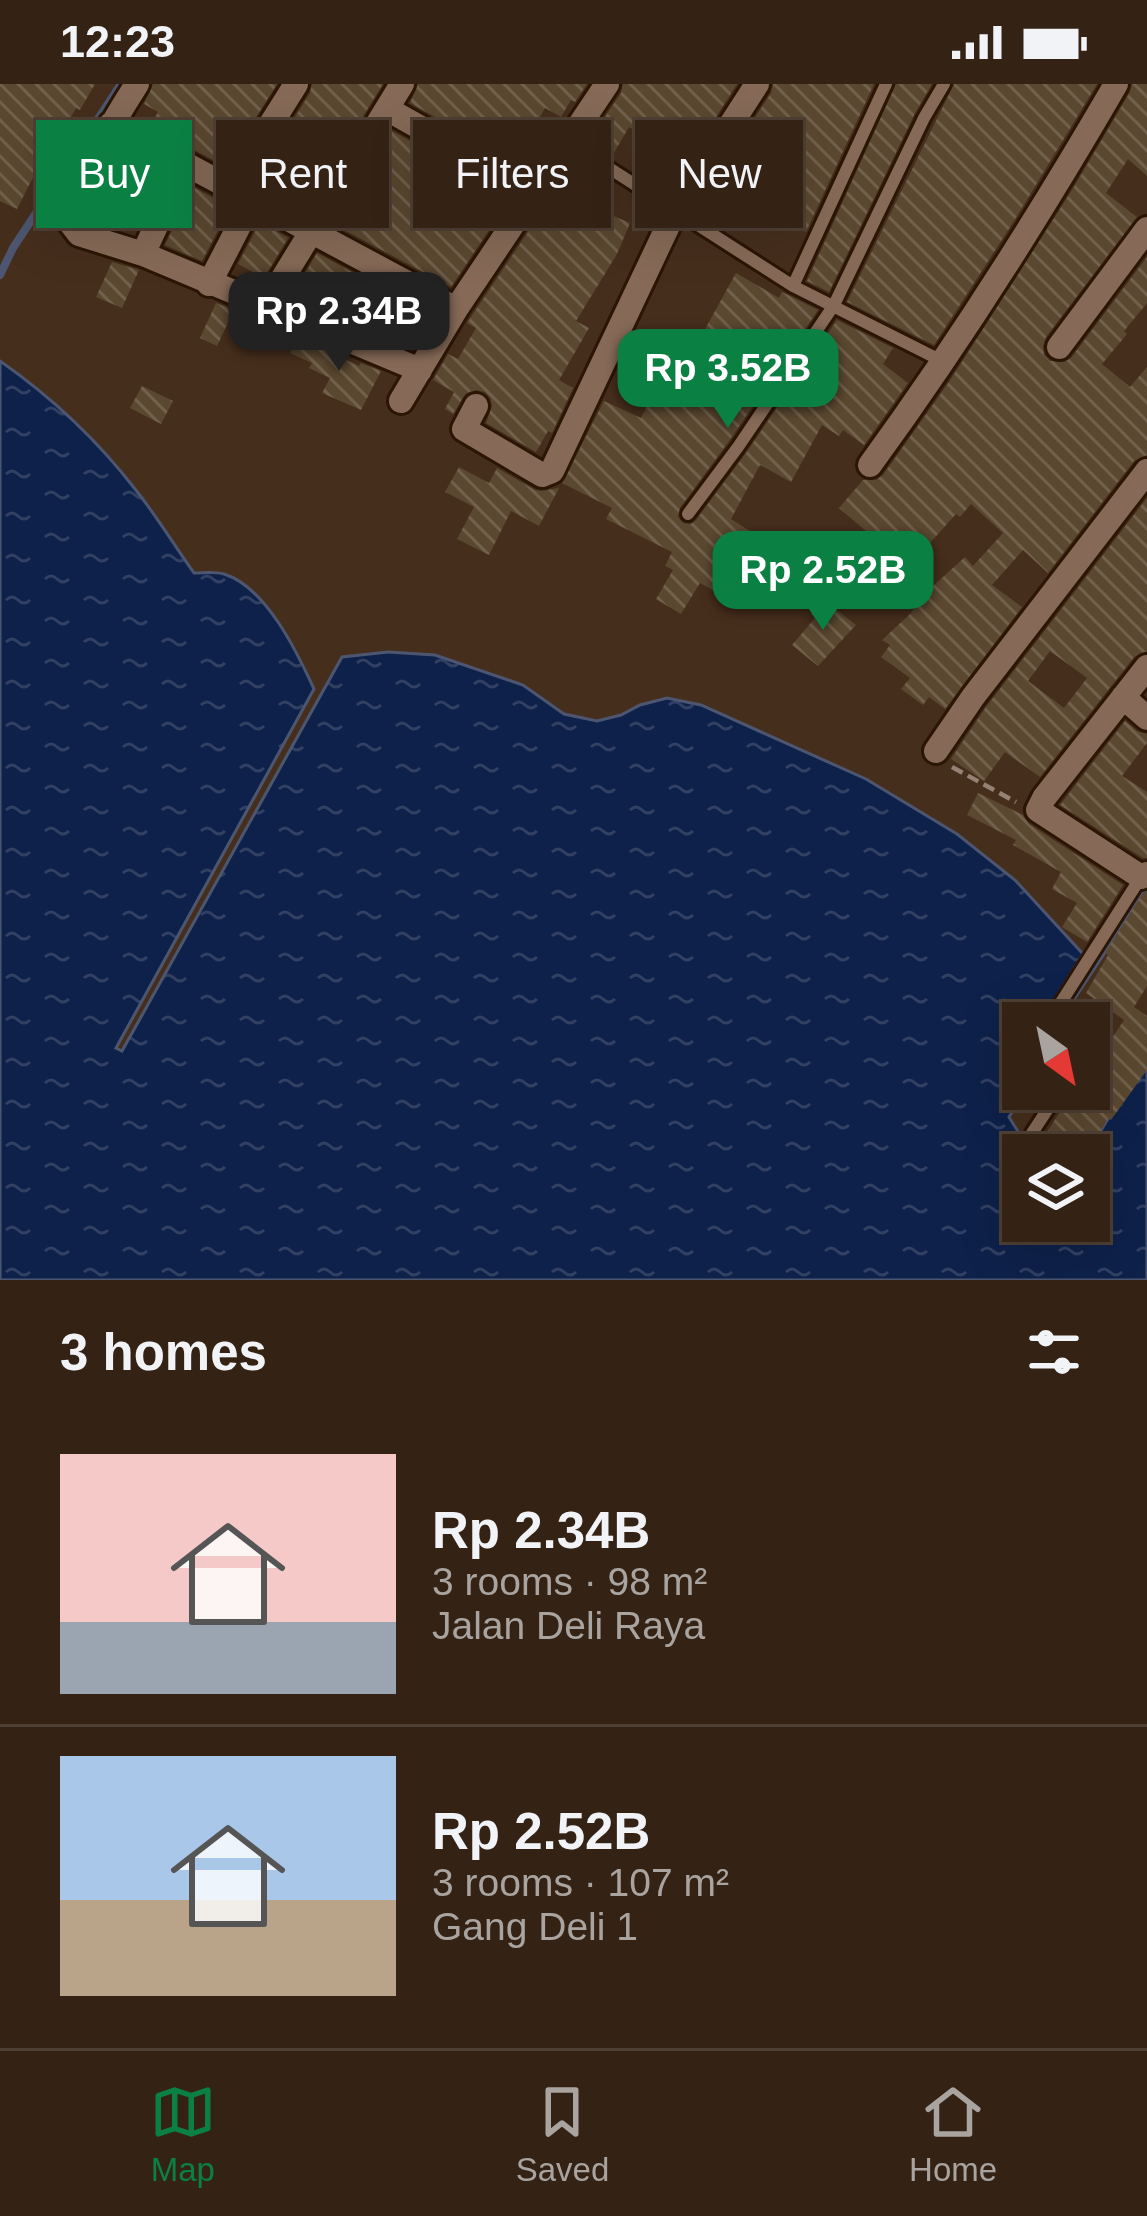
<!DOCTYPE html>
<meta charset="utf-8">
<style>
body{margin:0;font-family:Arial,sans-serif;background:#3f2f22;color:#f1f3f6;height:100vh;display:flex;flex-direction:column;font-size:45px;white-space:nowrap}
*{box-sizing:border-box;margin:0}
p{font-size:39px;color:#a9a4a0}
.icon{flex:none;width:66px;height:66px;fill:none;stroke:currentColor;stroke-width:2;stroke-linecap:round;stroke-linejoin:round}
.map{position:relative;height:1196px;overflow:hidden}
.details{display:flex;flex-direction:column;background:#342215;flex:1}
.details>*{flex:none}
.banner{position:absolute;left:36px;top:36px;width:1077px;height:108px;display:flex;gap:24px}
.needle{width:78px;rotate:147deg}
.buttons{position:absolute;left:1002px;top:918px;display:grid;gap:24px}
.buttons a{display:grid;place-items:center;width:108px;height:108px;border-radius:0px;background:#342215;box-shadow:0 12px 48px #0002,0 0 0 3px #4e3f34;font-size:60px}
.price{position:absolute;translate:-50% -102px;padding:0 27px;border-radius:24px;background:#0b8043;color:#fff;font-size:39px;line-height:78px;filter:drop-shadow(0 3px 6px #0008)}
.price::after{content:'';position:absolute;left:50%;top:72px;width:36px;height:27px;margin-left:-18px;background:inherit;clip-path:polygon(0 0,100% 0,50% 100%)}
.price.active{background:#222;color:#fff}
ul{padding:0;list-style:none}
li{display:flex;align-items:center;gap:36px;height:300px;padding:0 60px}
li+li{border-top:3px solid #4e3f34}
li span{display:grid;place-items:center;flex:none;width:336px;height:240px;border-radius:0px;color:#555}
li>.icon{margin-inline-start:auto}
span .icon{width:144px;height:144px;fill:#fffc;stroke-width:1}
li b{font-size:51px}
h2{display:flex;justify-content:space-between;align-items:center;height:144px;padding:0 60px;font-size:51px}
.chip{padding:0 42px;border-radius:0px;background:#342215;box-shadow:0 12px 48px #0002,0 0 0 3px #4e3f34;font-size:42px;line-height:108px}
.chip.active{background:#0b8043;color:#fff}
.status{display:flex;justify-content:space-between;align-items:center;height:84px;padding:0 60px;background:#342215;direction:ltr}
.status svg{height:33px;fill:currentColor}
.dock{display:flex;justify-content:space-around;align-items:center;height:168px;border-top:3px solid #4e3f34;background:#342215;font-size:33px;color:#a9a4a0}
.dock a{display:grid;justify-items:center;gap:6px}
.dock .active{color:#0b8043}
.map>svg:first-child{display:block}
.water{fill:url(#water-ripples);stroke:#4d5670;stroke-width:3}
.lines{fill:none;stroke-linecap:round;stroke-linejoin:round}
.stream{stroke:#4d5670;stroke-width:8}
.building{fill:url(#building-back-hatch);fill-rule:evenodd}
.service-casing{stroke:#2b1505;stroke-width:18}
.minor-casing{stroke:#2b1505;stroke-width:30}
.path{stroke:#968274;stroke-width:4.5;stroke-dasharray:12 6;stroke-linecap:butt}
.service{stroke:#866a57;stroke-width:12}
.minor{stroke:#866a57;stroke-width:24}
</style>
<div class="status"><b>12:23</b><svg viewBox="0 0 49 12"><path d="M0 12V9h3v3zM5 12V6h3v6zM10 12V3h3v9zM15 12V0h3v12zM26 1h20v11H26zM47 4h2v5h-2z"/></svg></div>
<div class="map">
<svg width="1147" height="1196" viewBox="0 0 1147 1196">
<defs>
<pattern id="water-ripples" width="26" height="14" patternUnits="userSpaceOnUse" patternTransform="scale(3)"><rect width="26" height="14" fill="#0e214a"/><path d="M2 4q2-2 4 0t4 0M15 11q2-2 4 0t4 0" fill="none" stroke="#314063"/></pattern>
<pattern id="building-back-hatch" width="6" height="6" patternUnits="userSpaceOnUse" patternTransform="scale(3)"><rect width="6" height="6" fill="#5b4830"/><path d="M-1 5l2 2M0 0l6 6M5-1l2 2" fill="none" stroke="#72614c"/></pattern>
</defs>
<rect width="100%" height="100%" fill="#462e1c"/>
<!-- water -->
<path class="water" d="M0,277C50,312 97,356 135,405C156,431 174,461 194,489C203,489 215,487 224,490C266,503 297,568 314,605L116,964L122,967L342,573L388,568L435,571L523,601L564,630L597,637L621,631L640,621L667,614L701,621L866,695L957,750L1015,796L1083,870L1049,924L1070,939H1023V1005H1027L1009,1033L1027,1062L1042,1071H1023V1137H1089V1071H1086L1147,971V1196H0Z"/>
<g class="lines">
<!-- stream -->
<path class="stream" d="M0,191L13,164L121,0
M1060,932L1147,800"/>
</g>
<!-- building -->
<path class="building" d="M0,0H95L80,26L76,24L63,47L58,44L17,125L0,117Z
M153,0H277L243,54L242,69L247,75L239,90L150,42L158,28L144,20Z
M312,0H383L305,126L284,114L301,88L272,69L310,9Z
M418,0H587L575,18L571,16L561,33L545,24L521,66L524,68L513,90L523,95L451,203L335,141L392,47L468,89L477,91L490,84L492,74L485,61L410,19Z
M623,0H737L689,75L629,43L614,69L590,55L621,9Z
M773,0H874L806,148L741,114L745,107L717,92L771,9Z
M896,0H932L915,29L829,208L807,197Z
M954,0H1097L1014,137L934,261L847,218Z
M1132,0H1147V92L1128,75L1106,109L1137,133L1046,253L1043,262L1044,271L1050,277L1064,278L1071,274L1147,173V219L1124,247L1127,250L1102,280L1130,303L1147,283V371L1134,377L1048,489L1023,466L992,501L1022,523L945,625L929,613L923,621L901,605L910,594L881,573L890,561L882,556L911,529L922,512L965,473L973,482L1003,449L971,420L960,433L956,430L902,490L900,488L879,507L854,480L875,461L870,456L873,453L839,424L863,396H876L883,391L949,298L1072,106L1130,8Z
M114,82L141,94L115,144L90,134Z
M193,103L230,123L202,177L165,161Z
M556,106L589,125L590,122L630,139L617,170L576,237L589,244L559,296L573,304L552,349L548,347L536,368L486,339L492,322L490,314L485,308L476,306L466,309L453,330L445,325L454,308L433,296L448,270L458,275L476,244L467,239Z
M260,138L288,154L262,197L253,192L255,189L238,180Z
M317,169L428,229L413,265L291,213Z
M112,178L139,186L122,224L96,213Z
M736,189L779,214L782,208L818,226L729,357L680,424L678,433L683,439L691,440L696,436L746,369L837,236L893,264L883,280L908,299L864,361L843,346L839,352L822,341L791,398L760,381L731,435L761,454L727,514L700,499L681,530L656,515L673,486L665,482L672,468L606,435L612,424L562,399L604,317L641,334L675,266L689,274Z
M216,219L234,226L217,262L200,254Z
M298,253L359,282L361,279L381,287L361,326L322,309L330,294L309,284L312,279L290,269Z
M142,302L173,317L161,340L130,324Z
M459,383L489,399L497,384L535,406L542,407L559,404L539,442L511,427L489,471L457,455L474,423L445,408Z
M1147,414V567L1134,573L1040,693L1005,668L984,697L951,675L986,623ZM1050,567L1087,594L1064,624L1028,597Z
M823,515L856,541L818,582L792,561L815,534L811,530Z
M1125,637L1137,647L1147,650V659L1122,692L1147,708V774H1143L1060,721Z
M978,709L1023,731L1029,740L1123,801L1087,858L1062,843L1077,819L1052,805L1061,788L1013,761L1016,756L967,731Z
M1147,808V902L1134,923L1147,932V986L1111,1036L1108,1034L1087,1071H1054L1038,1062L1072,1009L1089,1018V989L1124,936L1086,909L1108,871L1105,869L1143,809Z"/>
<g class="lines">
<!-- service casing -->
<g class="service-casing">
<path id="service" d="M570,59L793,202L944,278
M793,202L886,0
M688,430L738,363L834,221L924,34L944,0
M1088,939L1060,920L1141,793
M1089,939L1100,947L1089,963
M1032,1049L1061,1005"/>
</g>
<!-- minor casing -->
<g class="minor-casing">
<path id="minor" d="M137,0C114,36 77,97 69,137L79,150L143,170L420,286
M387,25L476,75
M111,40L456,225
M257,62L296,0
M143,170L185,80
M209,200L252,117
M265,223L402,0
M1059,263L1147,145
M401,317L456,225L607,0
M476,322L464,345L542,391L552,387L675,127L757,0
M870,381C959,259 1040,131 1116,0
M1147,583L1044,714L1038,726L1141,793L1147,790
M1123,613L1147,634
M936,667L973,613L1147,387"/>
</g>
<!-- path -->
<path class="path" d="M952,683L1016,718"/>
<!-- service -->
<use href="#service" class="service"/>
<!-- minor -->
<use href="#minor" class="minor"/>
</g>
</svg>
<div class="buttons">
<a><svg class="needle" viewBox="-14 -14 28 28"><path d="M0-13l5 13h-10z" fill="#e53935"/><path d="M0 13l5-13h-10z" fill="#a9a4a0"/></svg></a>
<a><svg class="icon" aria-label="layers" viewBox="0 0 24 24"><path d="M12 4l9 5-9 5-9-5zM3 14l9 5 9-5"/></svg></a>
</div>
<b class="price active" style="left:339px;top:290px">Rp 2.34B</b>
<b class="price" style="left:728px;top:347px">Rp 3.52B</b>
<b class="price" style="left:823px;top:549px">Rp 2.52B</b>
<div class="banner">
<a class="chip active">Buy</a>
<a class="chip">Rent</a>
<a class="chip">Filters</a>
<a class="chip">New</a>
</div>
</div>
<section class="details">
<h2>3 homes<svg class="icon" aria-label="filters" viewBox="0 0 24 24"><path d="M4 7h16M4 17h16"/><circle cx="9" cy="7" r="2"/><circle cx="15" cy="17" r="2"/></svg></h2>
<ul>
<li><span style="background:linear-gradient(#f6c9c9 70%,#9aa5b1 0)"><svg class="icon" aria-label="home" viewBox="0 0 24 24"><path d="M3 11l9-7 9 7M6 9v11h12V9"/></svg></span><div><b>Rp 2.34B</b><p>3 rooms · 98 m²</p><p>Jalan Deli Raya</p></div></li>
<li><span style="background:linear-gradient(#a9c7e8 60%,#b9a48a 0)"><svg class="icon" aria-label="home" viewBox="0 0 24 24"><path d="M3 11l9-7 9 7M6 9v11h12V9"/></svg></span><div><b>Rp 2.52B</b><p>3 rooms · 107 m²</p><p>Gang Deli 1</p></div></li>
</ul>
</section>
<nav class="dock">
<a class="active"><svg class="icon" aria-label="map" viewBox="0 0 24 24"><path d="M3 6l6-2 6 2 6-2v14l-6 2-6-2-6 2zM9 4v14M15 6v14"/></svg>Map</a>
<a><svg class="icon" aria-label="saved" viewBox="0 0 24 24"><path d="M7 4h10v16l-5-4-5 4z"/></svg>Saved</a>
<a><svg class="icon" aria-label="home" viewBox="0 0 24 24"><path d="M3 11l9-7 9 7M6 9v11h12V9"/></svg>Home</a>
</nav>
